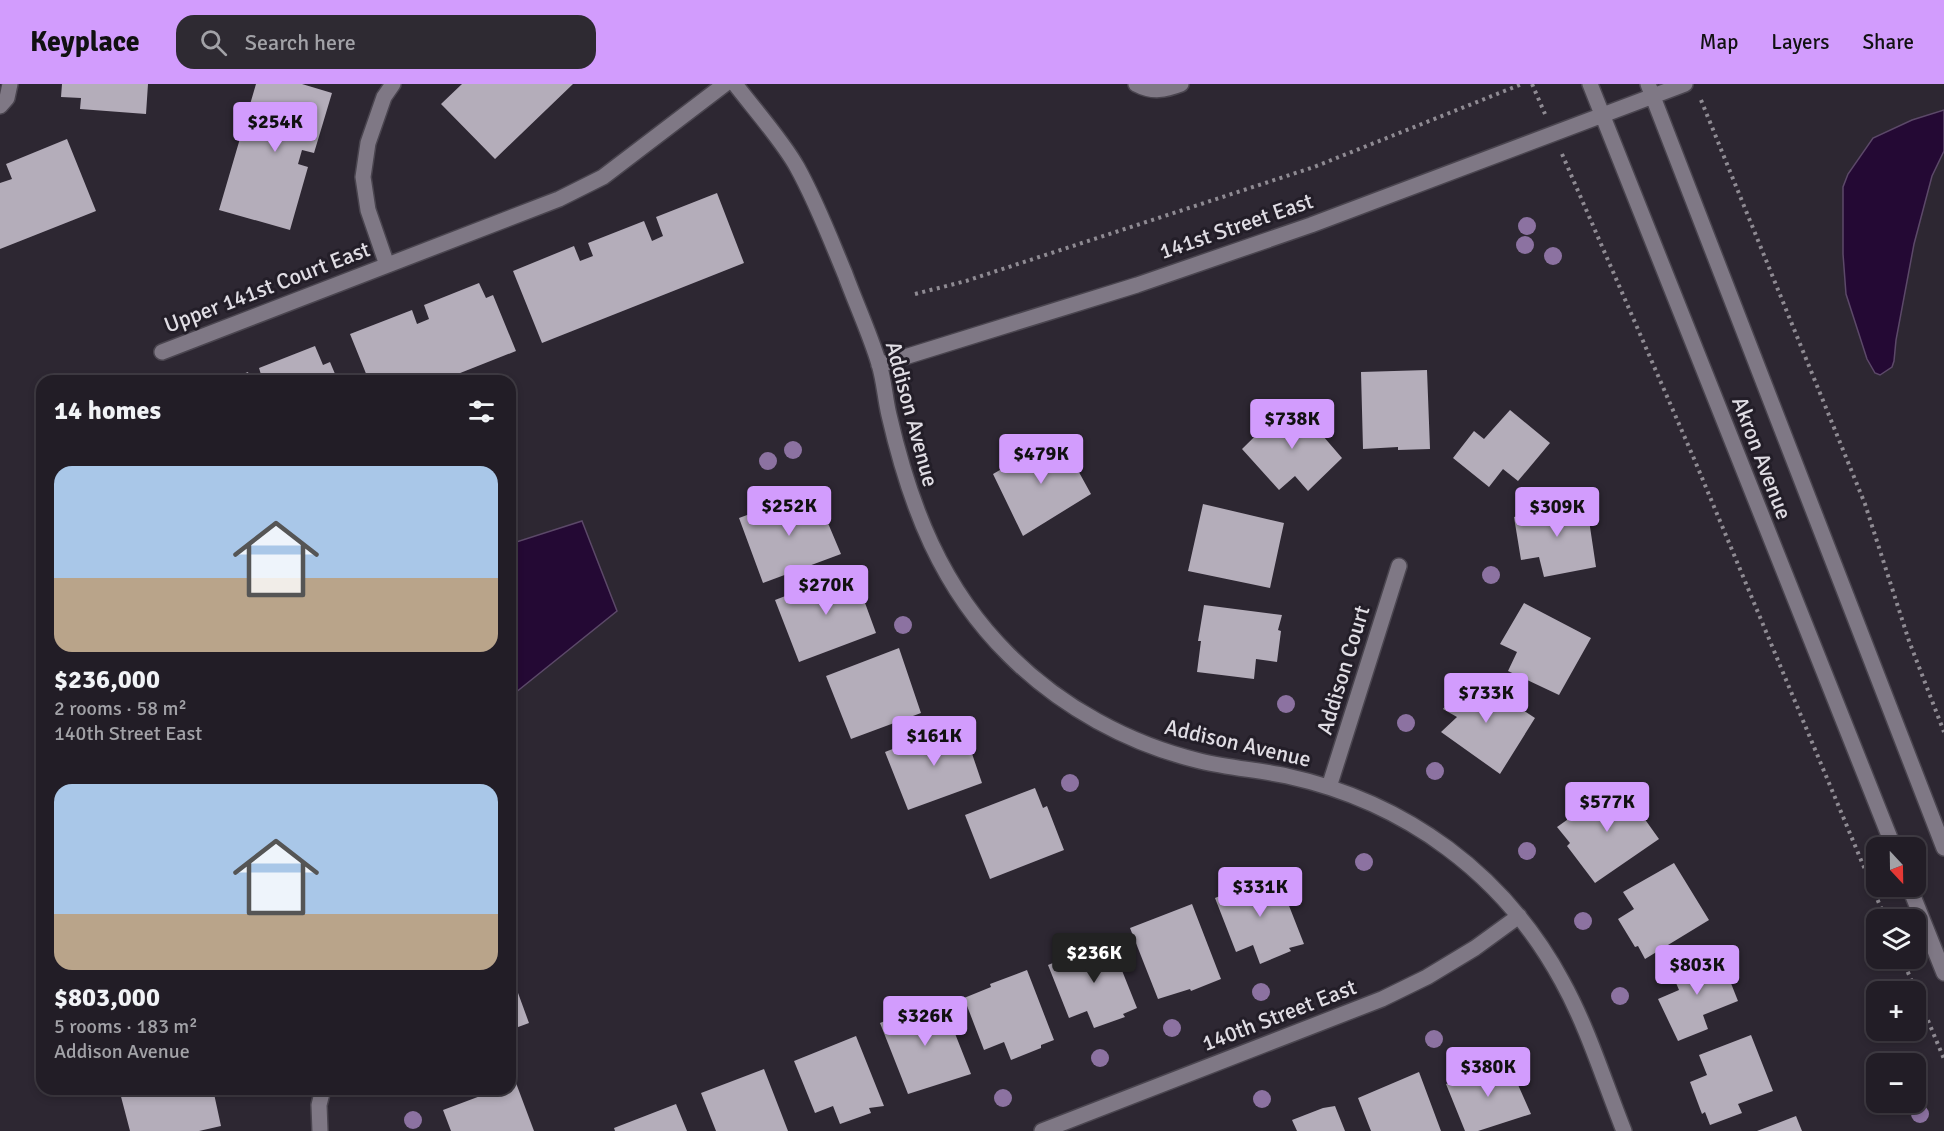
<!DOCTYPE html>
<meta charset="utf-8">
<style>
body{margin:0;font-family:Signika,sans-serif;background:#2e2a32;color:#f1f3f6;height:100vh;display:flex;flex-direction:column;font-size:22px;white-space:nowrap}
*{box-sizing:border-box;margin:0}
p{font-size:20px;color:#a2a2a7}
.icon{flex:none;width:33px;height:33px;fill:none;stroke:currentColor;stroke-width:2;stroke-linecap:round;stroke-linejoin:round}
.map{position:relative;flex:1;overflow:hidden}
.drawer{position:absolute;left:36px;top:291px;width:480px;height:720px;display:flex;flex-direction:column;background:#221d26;border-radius:18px;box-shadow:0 3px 9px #0003,0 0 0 2px #3f3b43}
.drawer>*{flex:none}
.needle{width:39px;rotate:158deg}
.controls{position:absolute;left:1866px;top:753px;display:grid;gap:12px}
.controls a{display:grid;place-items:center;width:60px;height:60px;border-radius:12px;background:#221d26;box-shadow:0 3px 9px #0003,0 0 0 2px #3f3b43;font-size:30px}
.price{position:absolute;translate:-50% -51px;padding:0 14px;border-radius:6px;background:#d29cfd;color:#111;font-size:20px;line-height:39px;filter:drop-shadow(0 2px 3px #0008)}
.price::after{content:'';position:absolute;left:50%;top:36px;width:18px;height:14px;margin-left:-9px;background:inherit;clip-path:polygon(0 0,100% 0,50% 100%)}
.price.current{background:#222;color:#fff}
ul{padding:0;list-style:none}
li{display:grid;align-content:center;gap:12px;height:318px;padding:0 18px}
li span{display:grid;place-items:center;height:186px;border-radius:18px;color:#555}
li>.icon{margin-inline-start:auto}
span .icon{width:108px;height:108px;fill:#fffc;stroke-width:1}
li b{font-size:26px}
h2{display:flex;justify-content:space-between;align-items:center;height:72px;padding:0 18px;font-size:26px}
header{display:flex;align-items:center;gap:36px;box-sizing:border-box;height:84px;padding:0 30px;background:#d29cfd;color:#111}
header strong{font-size:28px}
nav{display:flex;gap:33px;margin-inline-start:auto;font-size:21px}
.search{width:420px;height:54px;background:#2e2a32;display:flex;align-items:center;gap:15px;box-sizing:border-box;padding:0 21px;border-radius:18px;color:#a2a2a7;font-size:22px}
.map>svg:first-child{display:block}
.water{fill:#240934;stroke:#5c4969;stroke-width:1.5}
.building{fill:#b4adba}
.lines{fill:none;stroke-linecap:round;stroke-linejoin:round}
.minor-casing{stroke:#4a454f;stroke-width:18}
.path{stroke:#8f8b93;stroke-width:4;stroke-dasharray:3 4.5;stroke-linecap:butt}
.minor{stroke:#7f7885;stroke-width:15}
.tree{fill:#8c72a1}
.labels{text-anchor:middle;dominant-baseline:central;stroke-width:6;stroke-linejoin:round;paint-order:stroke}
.street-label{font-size:22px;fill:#e0dde4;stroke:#231e28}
</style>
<header>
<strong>Keyplace</strong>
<div class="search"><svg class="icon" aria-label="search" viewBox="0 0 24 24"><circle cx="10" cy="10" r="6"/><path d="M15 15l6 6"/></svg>Search here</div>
<nav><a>Map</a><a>Layers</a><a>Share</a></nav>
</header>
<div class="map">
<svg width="1944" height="1047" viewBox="0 0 1944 1047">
<rect width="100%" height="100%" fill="#2d2732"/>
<!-- water -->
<path class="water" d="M1944,26V67L1932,92L1914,160L1896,256L1894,277L1892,283L1880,291L1875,289L1867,275L1846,210L1843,170V103L1848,90L1873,54L1912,36Z
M582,437L617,527L510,613V460Z"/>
<!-- building -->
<path class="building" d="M62,0H148L146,30L80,25L81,14L61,13Z
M256,0H302L332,9L314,69L302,66L298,80L308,83L290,146L219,126Z
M462,0H573L495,75L441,20Z
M67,55L96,127L0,165V99L12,95L6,80Z
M717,109L744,179L542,259L513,187L574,162L580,177L593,172L588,159L644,137L652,157L663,152L656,133Z
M479,199L486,214L493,211L516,267L440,297H369L350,250L412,226L417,240L429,235L424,221Z
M315,262L323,281L330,278L338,297H263L259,284Z
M1427,286L1430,365L1398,366V363L1363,365L1361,288Z
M248,288L251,297H225Z
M1292,316L1342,374L1308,407L1295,392L1279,406L1242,365Z
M1510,326L1550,359L1518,397L1503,385L1489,403L1453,374L1474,347L1484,355Z
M1059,352L1091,410L1023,452L993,390Z
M809,408L815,427L822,425L841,470L763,499L739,434Z
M1586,416L1596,483L1544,493L1539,473L1521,476L1514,433L1544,426L1543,422Z
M1203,420L1284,439L1270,504L1188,487Z
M853,486L876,549L799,578L775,516Z
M1524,519L1591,554L1559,611L1508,587L1517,568L1500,560Z
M1204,521L1282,531L1278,546L1281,547L1277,578L1256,575L1254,595L1197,588L1201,557H1198Z
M899,564L921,629L851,655L826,592Z
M1470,591L1535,634L1500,690L1441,648L1457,633L1443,625Z
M956,640L963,657L967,655L982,699L908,726L885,668Z
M1619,699L1659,755L1595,799L1567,762L1570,759L1557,743Z
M1035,704L1043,724L1047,722L1064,766L990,795L965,731Z
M1674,779L1709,836L1645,875L1638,862L1635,863L1618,835L1634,825L1623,808Z
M1275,786L1304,860L1289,864L1291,867L1260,880L1253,861L1236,868L1215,814L1242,803L1241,800Z
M1192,820L1221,895L1191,907L1190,905L1158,915L1130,844Z
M1109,854L1137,924L1123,930L1125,933L1094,944L1087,927L1069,934L1048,881L1075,870L1074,867Z
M1719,869L1738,917L1703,931L1708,945L1678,957L1658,915L1679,906L1671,887Z
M1027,886L1054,956L1041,961V964L1011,976L1004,958L984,966L964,914L991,903L990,900Z
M510,887L529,939L510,946Z
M941,914L971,990L908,1010L880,939Z
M1751,951L1773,1007L1738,1020L1742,1029L1710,1041L1705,1028L1702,1030L1690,998L1707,991L1699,971Z
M856,952L884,1022L869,1024L871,1029L840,1040L833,1022L815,1029L794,977Z
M1507,976L1531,1030L1478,1047H1465L1446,1000Z
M764,985L788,1047H716L701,1009Z
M1419,988L1441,1047H1371L1358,1014Z
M516,999L534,1047H451L443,1026L499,1005H510V1001Z
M119,1005H213L221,1042L199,1047H130Z
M676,1020L687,1047H615L614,1044Z
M1335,1022L1345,1047H1297L1292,1036L1323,1024Z
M1796,1032L1802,1047H1757Z"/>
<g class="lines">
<!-- minor casing -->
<g class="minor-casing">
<path id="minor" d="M735,0C754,25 782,56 797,83C816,117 830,154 845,190C856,220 870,250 879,280C884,296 885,314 889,331C910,422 941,504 1009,571C1061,623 1129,660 1200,677C1229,684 1259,686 1287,692C1406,718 1504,790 1562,897C1588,944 1604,997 1624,1047
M1136,0C1153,9 1165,6 1181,0
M1590,0L1894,764
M1648,0L1944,764
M0,22L7,14L10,0
M387,181L368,126L363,93L368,59L384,13L393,0
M162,268L559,115L603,93L725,0
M879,281L1137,201L1311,141L1685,0
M1329,703L1399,482
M1909,802L1944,889
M320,1047L319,1021L323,1005
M1042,1047L1382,915L1427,893L1475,864L1519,832"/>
</g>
<!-- path -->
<path class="path" d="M1532,0L1545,30
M1701,16L1865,420L1909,557L1944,648
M1562,70L1695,377L1886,836
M915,210L966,197L1314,83L1522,0
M1902,874L1944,975"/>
<!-- minor -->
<use href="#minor" class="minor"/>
</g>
<!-- trees -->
<g class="tree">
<circle cx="1527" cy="142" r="9"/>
<circle cx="1525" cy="161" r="9"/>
<circle cx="1553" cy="172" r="9"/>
<circle cx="793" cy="366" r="9"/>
<circle cx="768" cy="377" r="9"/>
<circle cx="1491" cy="491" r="9"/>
<circle cx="903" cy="541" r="9"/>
<circle cx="1286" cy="620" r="9"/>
<circle cx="1406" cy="639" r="9"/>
<circle cx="1435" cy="687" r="9"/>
<circle cx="1070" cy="699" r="9"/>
<circle cx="1527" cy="767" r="9"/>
<circle cx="1364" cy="778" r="9"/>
<circle cx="1583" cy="837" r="9"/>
<circle cx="1261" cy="908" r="9"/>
<circle cx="1620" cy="912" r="9"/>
<circle cx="1172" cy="944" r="9"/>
<circle cx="1434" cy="955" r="9"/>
<circle cx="1100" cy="974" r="9"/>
<circle cx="1003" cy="1014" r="9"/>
<circle cx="1262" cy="1015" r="9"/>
<circle cx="1920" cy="1030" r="9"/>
<circle cx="413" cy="1036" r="9"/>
</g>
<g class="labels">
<!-- street labels -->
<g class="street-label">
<text transform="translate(1236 142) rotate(-19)">141st Street East</text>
<text transform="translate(267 203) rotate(-21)">Upper 141st Court East</text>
<text transform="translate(912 330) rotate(75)">Addison Avenue</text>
<text transform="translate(1762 374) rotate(69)">Akron Avenue</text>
<text transform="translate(1343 586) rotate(-73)">Addison Court</text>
<text transform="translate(1238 659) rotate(13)">Addison Avenue</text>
<text transform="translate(1279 931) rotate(-21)">140th Street East</text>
</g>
</g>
</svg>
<div class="controls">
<a><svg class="needle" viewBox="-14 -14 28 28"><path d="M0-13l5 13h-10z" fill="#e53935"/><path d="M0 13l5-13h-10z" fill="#a2a2a7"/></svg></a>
<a><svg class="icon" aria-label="layers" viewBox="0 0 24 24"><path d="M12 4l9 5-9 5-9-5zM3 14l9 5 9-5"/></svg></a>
<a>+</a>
<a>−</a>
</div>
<b class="price" style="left:275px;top:69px">$254K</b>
<b class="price" style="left:1292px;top:366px">$738K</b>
<b class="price" style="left:1041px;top:401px">$479K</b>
<b class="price" style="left:789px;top:453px">$252K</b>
<b class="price" style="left:1557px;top:454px">$309K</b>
<b class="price" style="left:826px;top:532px">$270K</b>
<b class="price" style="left:1486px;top:640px">$733K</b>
<b class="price" style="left:934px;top:683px">$161K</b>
<b class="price" style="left:1607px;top:749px">$577K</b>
<b class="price" style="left:1260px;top:834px">$331K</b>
<b class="price current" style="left:1094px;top:900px">$236K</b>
<b class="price" style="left:1697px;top:912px">$803K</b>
<b class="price" style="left:925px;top:963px">$326K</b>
<b class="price" style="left:1488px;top:1014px">$380K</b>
<section class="drawer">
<h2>14 homes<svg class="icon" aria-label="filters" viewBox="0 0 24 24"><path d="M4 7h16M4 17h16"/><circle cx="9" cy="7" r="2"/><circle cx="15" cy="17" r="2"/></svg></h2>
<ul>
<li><span style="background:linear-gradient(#a9c7e8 60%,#b9a48a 0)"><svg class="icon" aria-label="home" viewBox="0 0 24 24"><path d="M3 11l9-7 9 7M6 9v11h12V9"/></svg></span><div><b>$236,000</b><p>2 rooms · 58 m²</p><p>140th Street East</p></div></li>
<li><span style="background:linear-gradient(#a9c7e8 70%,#b9a48a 0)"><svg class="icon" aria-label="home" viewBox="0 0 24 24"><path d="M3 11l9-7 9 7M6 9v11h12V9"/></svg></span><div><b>$803,000</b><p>5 rooms · 183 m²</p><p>Addison Avenue</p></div></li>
</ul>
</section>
</div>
